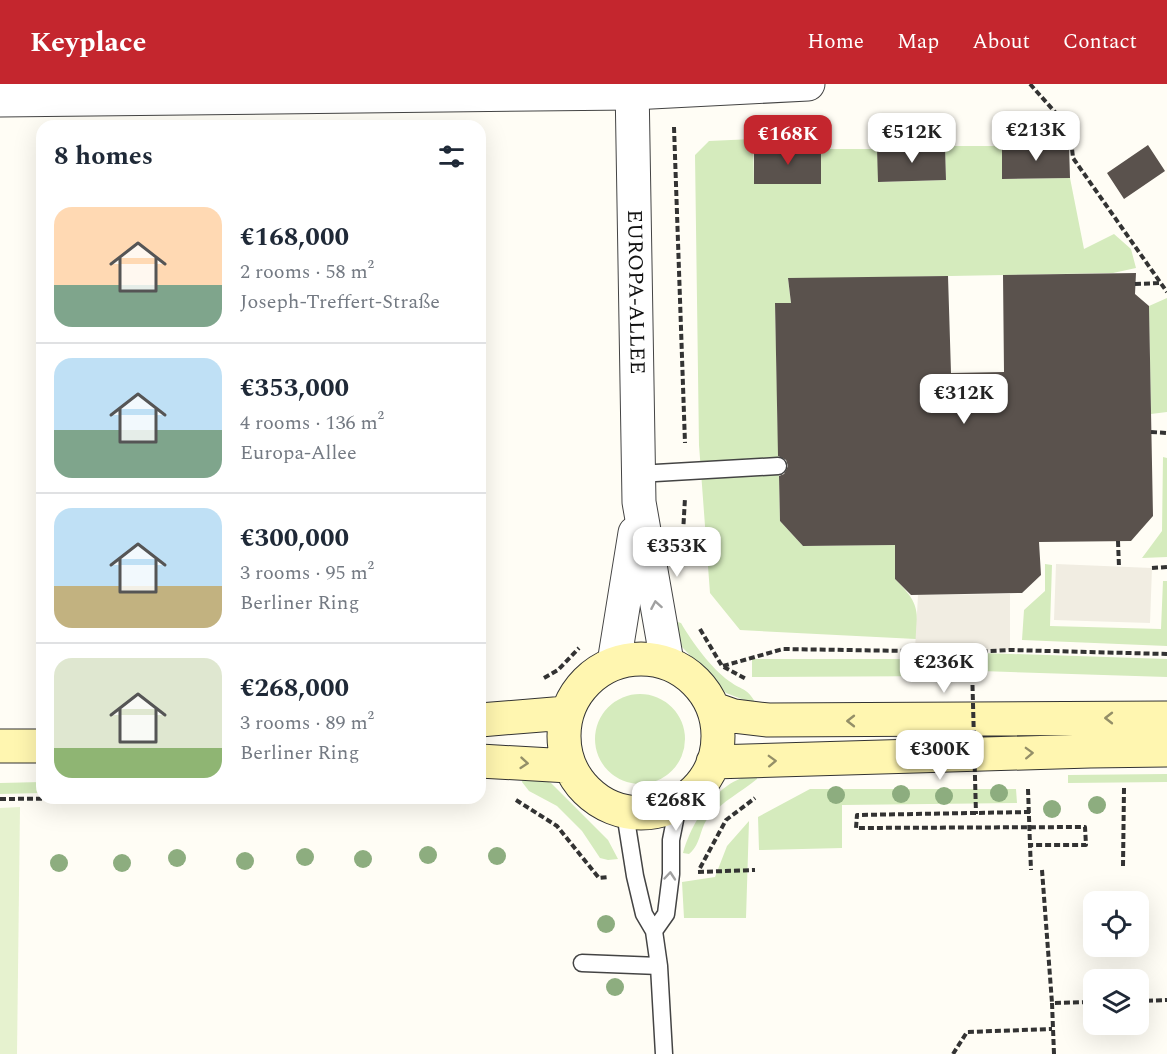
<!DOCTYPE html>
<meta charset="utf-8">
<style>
body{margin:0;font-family:Spectral,serif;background:#f2f2f3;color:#1f2937;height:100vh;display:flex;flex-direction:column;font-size:22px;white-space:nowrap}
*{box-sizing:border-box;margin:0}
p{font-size:20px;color:#747a83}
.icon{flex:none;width:33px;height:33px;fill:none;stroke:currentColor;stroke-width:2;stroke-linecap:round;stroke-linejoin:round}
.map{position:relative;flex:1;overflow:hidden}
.side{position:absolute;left:36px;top:36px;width:450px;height:684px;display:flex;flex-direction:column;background:#fff;border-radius:18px;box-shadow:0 6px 24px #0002}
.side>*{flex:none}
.buttons{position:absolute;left:1083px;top:807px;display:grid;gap:12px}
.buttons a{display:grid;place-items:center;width:66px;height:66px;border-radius:12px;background:#fff;box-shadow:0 6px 24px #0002;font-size:30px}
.price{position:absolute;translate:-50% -51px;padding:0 14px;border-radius:12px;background:#fff;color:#222;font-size:20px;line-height:39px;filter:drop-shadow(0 2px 3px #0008)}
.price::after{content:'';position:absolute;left:50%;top:36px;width:18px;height:14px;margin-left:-9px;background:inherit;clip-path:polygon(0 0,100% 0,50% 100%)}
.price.current{background:#c4262e;color:#fff}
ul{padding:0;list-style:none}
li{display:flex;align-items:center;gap:18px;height:150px;padding:0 18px}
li+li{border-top:2px solid #e0e1e3}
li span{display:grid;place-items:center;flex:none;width:168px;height:120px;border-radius:18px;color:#555}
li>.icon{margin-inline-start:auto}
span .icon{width:72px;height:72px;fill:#fffc;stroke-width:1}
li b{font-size:26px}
h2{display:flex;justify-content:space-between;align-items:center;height:72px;padding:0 18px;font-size:26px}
header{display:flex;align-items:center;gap:36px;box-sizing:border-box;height:84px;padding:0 30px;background:#c4262e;color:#fff}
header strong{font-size:28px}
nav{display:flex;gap:33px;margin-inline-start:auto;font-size:21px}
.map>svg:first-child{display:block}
.green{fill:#d5ebbd}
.pitch{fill:#e6f2cf}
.plaza{fill:#f1ede2}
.building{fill:#5a524d}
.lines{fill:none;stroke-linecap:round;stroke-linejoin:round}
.lane-casing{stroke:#444;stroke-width:19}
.street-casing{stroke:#444;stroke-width:35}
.secondary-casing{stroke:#333;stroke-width:35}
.path{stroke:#333;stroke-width:4;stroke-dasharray:6 3;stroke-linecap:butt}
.lane{stroke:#fff;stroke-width:16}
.street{stroke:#fff;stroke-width:33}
.secondary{stroke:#fff6b0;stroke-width:33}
.path-bridge{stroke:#333;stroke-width:4;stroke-dasharray:6 3;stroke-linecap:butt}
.tree{fill:#8dad7f}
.oneway{stroke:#a0a0a0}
.oneway2{stroke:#948f68}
.labels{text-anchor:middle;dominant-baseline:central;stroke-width:6;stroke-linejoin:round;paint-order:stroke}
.street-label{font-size:21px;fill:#111;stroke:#fff}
</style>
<header>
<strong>Keyplace</strong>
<nav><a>Home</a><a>Map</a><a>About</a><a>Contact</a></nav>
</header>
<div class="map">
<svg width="1167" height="970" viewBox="0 0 1167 970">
<rect width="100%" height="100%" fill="#fffdf5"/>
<!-- green -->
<path class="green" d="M753,55L754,100H820L821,65H877L879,98L946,96L945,62H1002V95L1070,94L1084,165L1114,150L1131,165L1136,184L1113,189L788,195L791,219L775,220L780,437L803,462L895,461V495C917,517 919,524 916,555L740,546L710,509L699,361L695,71L709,57Z
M1167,214V328L1151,330L1149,222Z
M1163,373L1167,374V473L1142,474L1162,447Z
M1045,480L1052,481L1050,542L1161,545L1163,497H1167V562L1022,556L1024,526L1045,507Z
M671,536L681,539C692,558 711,584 729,597C744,608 746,602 757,621L726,609L682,563Z
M982,569L1167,575V593L981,587Z
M752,575H950V592L752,593Z
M595 655a45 45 0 1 1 90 0a45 45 0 1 1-90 0Z
M756,687L757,695C741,708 723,717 709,733C699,744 702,759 689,770L683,769C690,744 705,718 727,702C735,696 747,692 756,687Z
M523,688L551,699L608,756L618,775L608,776L600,774L582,747L557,722L529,707L522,698Z
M1167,690V698L1068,699V691Z
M42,698V709L0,710V699Z
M810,705H1016L1017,719L842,721V764L759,766L758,733Z
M749,737L746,834H684L682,798L715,793L727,762Z"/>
<!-- pitch -->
<path class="pitch" d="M20,723L17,970H0V724Z"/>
<!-- plaza -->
<path class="plaza" d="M1056,480L1152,484L1150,539L1054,536Z
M1010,510V566H915L918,511Z"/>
<!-- building -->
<path class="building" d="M1069,61L1070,94L1002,95V62Z
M1148,61L1165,87L1124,115L1107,89Z
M945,62L946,96L878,98L877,65Z
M754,65H821V100H754Z
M1136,189L1135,210L1149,222L1153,432L1131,457L1039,458L1041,491L1022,509L911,511L895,495V461L803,462L780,437L779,392L784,390L788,382L786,376L778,372L775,219H791L788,194L948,192L951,289L1004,288L1003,191Z"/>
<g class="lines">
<!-- lane casing -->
<g class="lane-casing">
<path id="lane" d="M638,390L778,382
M625,729L635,792L644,830L654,847L659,882L664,970
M654,847L666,830L671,790V756L678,721
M582,879L659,882"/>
</g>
<!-- street casing -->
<g class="street-casing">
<g id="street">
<path id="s1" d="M632,0L639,418L667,578"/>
<path d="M0,16L632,9L808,0"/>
<path d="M614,579L635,449"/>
</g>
</g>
<!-- secondary casing -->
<g class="secondary-casing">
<path id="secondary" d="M564 652a77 77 0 1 1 154 0a77 77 0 1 1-154 0Z
M714,625L734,632L768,636L1167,634
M480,636L566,629
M0,662H42
M480,677L569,682
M713,678L1090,667L1167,666"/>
</g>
<!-- path -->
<path class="path" d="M1030,0L1070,45L1073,74L1167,208
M674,43L685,359
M1135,200L1161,199
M1151,348L1167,349
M683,449L685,414
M1118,457L1119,483
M1152,484L1167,483
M700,545L722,582L746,595
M972,568V583
M723,582L783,565L972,568L1010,566L1167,570
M544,594L558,586L579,564
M1028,705L1030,761
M0,715L123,714
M516,716L557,742L599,794L608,793
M1030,728L857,731L856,744L1085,743L1086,761H1030L1031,786
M1123,782L1124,704
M700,784L726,736L755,714
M1042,786L1052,919
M698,788L755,786
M1138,917L1167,916
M953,970L967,948L1052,945
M1054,970L1052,919L1094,918"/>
<!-- lane -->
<use href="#lane" class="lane"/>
<!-- street -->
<use href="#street" class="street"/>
<!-- secondary -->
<use href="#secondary" class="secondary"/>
<!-- path-bridge -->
<path class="path-bridge" d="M972,583L976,730"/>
</g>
<!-- trees -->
<g class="tree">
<circle cx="999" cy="709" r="9"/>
<circle cx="901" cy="710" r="9"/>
<circle cx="836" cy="711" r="9"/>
<circle cx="944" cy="712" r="9"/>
<circle cx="1097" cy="721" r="9"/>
<circle cx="1052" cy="725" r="9"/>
<circle cx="428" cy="771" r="9"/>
<circle cx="497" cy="772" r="9"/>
<circle cx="305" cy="773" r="9"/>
<circle cx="177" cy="774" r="9"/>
<circle cx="363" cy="775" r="9"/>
<circle cx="245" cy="777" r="9"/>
<circle cx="59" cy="779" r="9"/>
<circle cx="122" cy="779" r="9"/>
<circle cx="606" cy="840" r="9"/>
<circle cx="615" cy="903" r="9"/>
</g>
<!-- one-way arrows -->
<defs><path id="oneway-chevron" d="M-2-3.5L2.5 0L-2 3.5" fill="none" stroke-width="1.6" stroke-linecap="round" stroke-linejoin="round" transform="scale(1.5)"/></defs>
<g class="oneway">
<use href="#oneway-chevron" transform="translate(656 521) rotate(-100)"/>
<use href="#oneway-chevron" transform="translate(670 792) rotate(-85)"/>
</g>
<g class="oneway2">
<use href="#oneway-chevron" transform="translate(1109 634) rotate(180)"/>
<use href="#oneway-chevron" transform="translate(851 637) rotate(180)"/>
<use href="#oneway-chevron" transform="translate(1029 669) rotate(-2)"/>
<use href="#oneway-chevron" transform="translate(772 677) rotate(-2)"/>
<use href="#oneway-chevron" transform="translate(524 679) rotate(5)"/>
</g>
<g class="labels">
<!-- street labels -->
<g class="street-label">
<text stroke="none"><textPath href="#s1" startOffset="208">EUROPA-ALLEE</textPath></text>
</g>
</g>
</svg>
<div class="buttons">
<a><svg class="icon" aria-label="locate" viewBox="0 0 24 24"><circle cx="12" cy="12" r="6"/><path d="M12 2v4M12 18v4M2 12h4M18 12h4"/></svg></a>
<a><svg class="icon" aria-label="layers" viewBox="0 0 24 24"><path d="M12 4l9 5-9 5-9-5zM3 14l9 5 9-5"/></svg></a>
</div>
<b class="price" style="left:1036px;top:78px">€213K</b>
<b class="price" style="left:912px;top:80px">€512K</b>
<b class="price current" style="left:788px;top:82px">€168K</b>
<b class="price" style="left:964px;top:341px">€312K</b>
<b class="price" style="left:677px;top:494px">€353K</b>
<b class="price" style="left:944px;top:610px">€236K</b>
<b class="price" style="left:940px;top:697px">€300K</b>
<b class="price" style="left:676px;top:748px">€268K</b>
<section class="side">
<h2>8 homes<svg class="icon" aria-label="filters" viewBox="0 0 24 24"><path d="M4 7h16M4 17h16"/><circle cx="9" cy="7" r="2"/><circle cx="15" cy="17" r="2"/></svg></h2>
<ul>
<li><span style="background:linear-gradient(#ffd9b3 65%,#7fa58c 0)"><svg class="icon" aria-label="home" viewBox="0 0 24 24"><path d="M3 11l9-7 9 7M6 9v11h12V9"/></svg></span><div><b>€168,000</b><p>2 rooms · 58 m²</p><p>Joseph-Treffert-Straße</p></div></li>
<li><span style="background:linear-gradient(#bfe0f5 60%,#7fa58c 0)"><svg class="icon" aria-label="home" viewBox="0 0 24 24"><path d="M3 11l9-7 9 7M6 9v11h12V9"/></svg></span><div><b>€353,000</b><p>4 rooms · 136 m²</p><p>Europa-Allee</p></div></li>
<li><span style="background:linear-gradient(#bfe0f5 65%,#c2b280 0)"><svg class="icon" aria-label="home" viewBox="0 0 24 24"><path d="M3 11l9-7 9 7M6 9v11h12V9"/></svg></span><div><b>€300,000</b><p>3 rooms · 95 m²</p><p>Berliner Ring</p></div></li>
<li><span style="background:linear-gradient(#dfe7d0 75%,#8fb573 0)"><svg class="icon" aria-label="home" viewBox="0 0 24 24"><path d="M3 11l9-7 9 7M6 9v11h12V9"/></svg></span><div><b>€268,000</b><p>3 rooms · 89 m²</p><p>Berliner Ring</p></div></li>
</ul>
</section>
</div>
